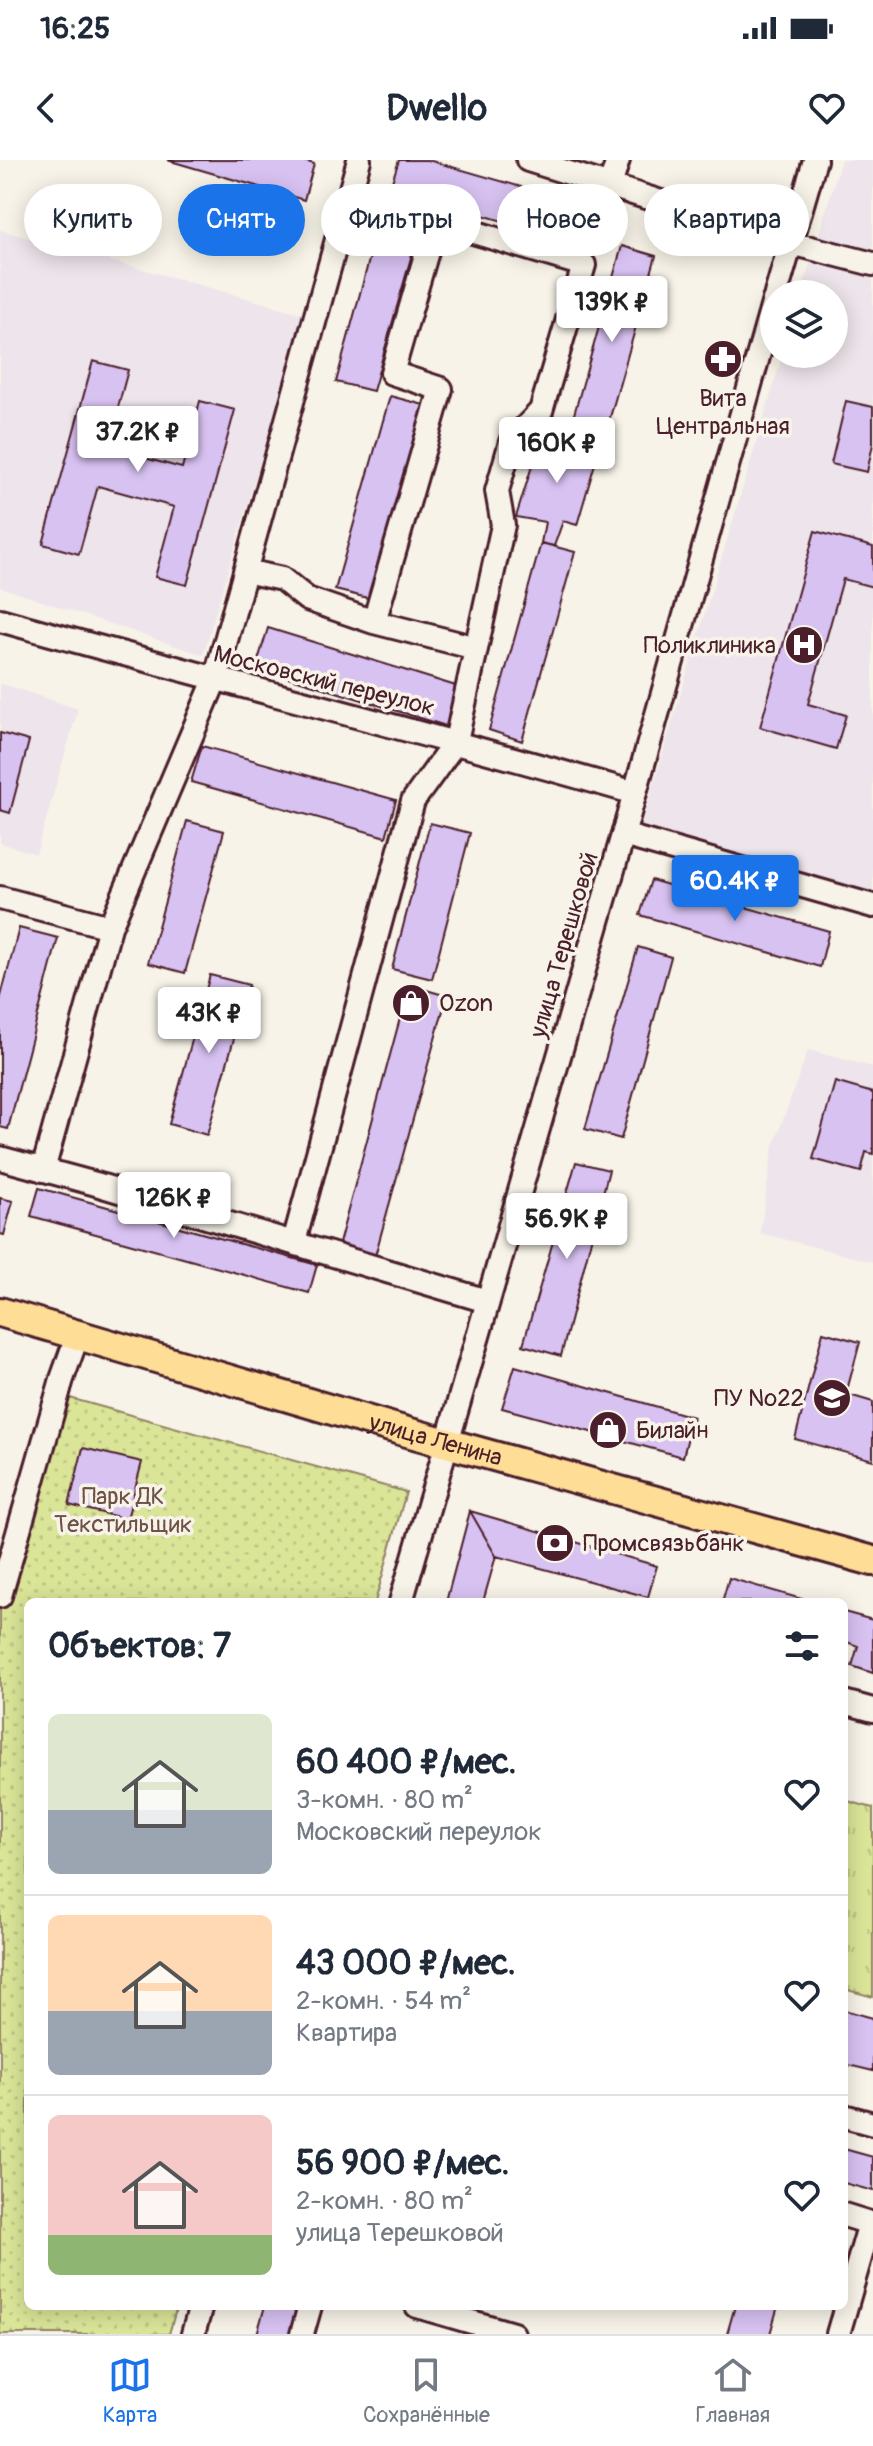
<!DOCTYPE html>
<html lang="ru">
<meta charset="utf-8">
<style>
body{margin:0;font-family:Pangolin,sans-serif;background:#f2f2f3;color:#1f2937;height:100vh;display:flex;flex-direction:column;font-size:30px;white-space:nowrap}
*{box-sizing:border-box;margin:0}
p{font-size:26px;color:#747a83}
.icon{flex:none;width:44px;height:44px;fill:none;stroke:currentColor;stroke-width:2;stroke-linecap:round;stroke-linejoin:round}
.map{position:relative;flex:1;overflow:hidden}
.drawer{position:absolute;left:24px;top:1438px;width:824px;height:712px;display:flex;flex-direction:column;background:#fff;border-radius:12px;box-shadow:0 4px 20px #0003}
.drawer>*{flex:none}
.hud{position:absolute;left:24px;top:24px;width:826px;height:72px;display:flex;gap:16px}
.tools{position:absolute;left:760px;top:120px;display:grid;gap:16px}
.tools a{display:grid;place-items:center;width:88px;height:88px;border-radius:50%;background:#fff;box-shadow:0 4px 20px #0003;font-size:40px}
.price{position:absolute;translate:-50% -68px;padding:0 18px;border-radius:8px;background:#fff;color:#222;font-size:26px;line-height:52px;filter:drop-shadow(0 2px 4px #0008)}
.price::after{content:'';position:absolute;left:50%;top:48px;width:24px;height:18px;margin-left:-12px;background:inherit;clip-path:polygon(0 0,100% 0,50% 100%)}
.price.active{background:#1a73e8;color:#fff}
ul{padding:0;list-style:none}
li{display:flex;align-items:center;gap:24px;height:200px;padding:0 24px}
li+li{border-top:2px solid #e0e1e3}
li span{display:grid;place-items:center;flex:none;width:224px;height:160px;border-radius:12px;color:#555}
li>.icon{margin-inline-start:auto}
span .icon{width:96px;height:96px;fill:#fffc;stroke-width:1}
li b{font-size:34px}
h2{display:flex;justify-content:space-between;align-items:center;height:96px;padding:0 24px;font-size:34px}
.pill{padding:0 28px;border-radius:36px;background:#fff;box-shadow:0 4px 20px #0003;font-size:28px;line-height:72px}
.pill.active{background:#1a73e8;color:#fff}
.status{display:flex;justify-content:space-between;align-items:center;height:56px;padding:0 40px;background:#fff;direction:ltr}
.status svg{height:22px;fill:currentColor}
header{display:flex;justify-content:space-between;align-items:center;height:104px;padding:0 24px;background:#fff;font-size:36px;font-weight:800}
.tab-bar{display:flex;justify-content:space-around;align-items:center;height:112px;border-top:2px solid #e0e1e3;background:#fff;font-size:22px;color:#747a83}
.tab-bar a{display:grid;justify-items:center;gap:4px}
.tab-bar .active{color:#1a73e8}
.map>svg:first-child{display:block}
.built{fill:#eee4eb}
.grass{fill:url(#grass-tufts);stroke:#928262;stroke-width:2}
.park{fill:url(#park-dots);stroke:#928262;stroke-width:2}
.building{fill:#d8c2f2;stroke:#4a1f2b;stroke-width:2}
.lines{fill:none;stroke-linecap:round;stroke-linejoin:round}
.minor-casing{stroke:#4a1f2b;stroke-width:28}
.major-casing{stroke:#4a1f2b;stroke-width:34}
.minor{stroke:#f7f3e8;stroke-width:22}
.major{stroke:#fedd96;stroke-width:28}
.labels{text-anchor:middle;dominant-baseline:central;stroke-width:7;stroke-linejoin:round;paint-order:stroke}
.poi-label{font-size:24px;fill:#4a1f2b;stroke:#f7f3e8;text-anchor:start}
.street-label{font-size:24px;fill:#4a1f2b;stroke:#f7f3e8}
.park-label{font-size:24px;fill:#6e5046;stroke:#f7f3e8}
</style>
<div class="status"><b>16:25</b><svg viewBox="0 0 49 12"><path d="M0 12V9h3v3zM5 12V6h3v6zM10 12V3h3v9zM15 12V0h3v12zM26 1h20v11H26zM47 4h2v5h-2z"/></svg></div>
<header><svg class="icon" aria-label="back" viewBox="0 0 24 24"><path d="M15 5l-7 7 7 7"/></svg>Dwello<svg class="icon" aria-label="heart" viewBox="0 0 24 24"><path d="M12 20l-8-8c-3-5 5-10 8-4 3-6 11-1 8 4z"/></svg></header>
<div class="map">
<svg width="873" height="2174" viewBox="0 0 873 2174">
<defs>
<pattern id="grass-tufts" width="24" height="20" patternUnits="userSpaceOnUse" patternTransform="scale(2)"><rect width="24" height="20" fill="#dae598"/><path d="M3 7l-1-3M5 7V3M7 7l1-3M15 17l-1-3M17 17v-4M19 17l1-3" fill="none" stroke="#bdc483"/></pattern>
<pattern id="park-dots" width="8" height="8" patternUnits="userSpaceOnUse" patternTransform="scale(2)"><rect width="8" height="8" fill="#dae598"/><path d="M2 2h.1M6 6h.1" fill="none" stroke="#bdc483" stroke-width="1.8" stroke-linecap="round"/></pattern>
</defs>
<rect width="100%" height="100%" fill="#f7f3e8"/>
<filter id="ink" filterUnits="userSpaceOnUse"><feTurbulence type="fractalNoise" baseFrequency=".0125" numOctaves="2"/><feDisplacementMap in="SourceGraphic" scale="16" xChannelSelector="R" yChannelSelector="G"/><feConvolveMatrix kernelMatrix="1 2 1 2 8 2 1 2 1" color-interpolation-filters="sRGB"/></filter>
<g filter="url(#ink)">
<!-- built -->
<path class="built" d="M841,0H873V732L641,666L783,194H834V134H801Z
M0,70L304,154L203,495L0,427Z
M0,523L78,549L36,694L0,683Z
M808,890L873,907V1102L760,1073L773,988Z"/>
<!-- grass -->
<path class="grass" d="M844,1640L873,1648V1837L844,1829Z"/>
<!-- park -->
<path class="park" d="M59,1235L406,1332L375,1442H28V2146H177L169,2174H0V1443Z"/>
<!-- building -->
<path class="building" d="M167,0H301L314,4L304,40Z
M399,0H428L594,48L585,85L390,28Z
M375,78L414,87L373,231L336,222Z
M622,86L656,96L603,282L569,272Z
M93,201L128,210L107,288L182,308L200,241L235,250L187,425L155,417L174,347L98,326L79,394L43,384Z
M390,236L428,246L372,439L335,430Z
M846,241L873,247V284L867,312L831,304Z
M542,274L599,290L577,365L563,361L554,386L541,383L545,362L516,357Z
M815,371L873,387V427L843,419L808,544L846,555L836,589L760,567Z
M541,383L575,392L522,581L489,570Z
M268,468L459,527L446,566L256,507Z
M0,573L29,581L10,653L0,650Z
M202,586L396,640L386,677L191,622Z
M187,661L224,671L185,813L148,803Z
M430,663L470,673L432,819L392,809Z
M651,720L829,771L820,807L640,755Z
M19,768L58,778L8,969L0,967V840Z
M638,787L671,797L621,979L585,969Z
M210,815L249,825L207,975L169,964Z
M409,825L447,836L375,1096L338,1087Z
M835,922L873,933V994L866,992L861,1012L813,999Z
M576,1002L609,1010L561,1196L523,1185Z
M39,1028L317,1105L309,1133L31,1056Z
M0,1038L13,1041L4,1075L0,1074Z
M823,1172L860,1182L846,1234L873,1242V1300L795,1279Z
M515,1206L693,1257L683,1297L502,1248Z
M83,1288L142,1302L127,1359L69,1345Z
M470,1351L657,1406L648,1437L496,1396Z
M470,1351L496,1396L483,1442H446Z
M729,1418L812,1442H722Z
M844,1452L873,1460V1513L852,1506L858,1486L844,1481Z
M844,1850L873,1858V1911L844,1904Z
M844,1989L873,1997V2031L844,2023Z
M265,2146H303L295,2174H257Z
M735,2146H778L770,2174H727Z"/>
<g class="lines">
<!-- minor casing -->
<g class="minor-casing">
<path id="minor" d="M528,0L791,83L873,104
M610,26L618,0
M776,134L815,0
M245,411L282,419L307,439L374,462L441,229L392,213L436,60
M0,460C211,519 424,572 635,633
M374,462L476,488
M623,675L873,746
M0,738L110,767
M0,998L96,1024L487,1141
M43,1010L110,767L215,520L359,0
M294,1082L413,641L456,581L503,365L497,331L511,282L541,251L584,105L349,35
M0,1436L62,1219L78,1174
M401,1442L623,675L774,140
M844,1542L873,1550
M844,1956L873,1964
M844,2055L873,2064
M417,2146L513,2174
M193,2174L201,2146
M302,2174L310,2146
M838,2174L870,2063"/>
</g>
<!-- major casing -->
<g class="major-casing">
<g id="major">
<path id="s1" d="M0,1152L407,1272L873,1401"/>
</g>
</g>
<!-- minor -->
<use href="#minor" class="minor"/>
<!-- major -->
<use href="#major" class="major"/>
</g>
</g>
<!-- icons -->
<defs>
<g id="pharmacy-disc" transform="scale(2)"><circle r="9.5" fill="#4a1f2b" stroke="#f7f3e8"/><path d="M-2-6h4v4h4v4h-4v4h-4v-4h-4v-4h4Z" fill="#fff"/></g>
<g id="hospital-disc" transform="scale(2)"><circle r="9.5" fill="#4a1f2b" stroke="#f7f3e8"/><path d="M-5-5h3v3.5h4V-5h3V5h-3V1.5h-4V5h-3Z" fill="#fff"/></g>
<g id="shop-disc" transform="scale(2)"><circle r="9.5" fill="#4a1f2b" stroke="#f7f3e8"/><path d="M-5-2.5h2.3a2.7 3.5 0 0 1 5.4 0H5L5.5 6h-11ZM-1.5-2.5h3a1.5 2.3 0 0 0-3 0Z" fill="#fff"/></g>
<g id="university-disc" transform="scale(2)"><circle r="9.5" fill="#4a1f2b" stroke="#f7f3e8"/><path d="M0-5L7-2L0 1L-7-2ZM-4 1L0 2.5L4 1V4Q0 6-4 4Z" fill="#fff"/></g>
<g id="bank-disc" transform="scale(2)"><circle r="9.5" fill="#4a1f2b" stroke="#f7f3e8"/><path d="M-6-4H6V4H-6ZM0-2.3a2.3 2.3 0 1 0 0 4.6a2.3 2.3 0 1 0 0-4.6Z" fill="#fff"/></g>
</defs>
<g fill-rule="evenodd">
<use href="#pharmacy-disc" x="723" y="199"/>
<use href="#hospital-disc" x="804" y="485"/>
<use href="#shop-disc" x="411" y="843"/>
<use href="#university-disc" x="832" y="1238"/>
<use href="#shop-disc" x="608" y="1270"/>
<use href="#bank-disc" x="555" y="1383"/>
</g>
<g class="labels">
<!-- poi labels -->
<g class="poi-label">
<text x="723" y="238" text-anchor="middle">Вита<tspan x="723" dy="28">Центральная</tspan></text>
<text x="776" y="485" text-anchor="end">Поликлиника</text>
<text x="439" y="843">Ozon</text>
<text x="804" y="1238" text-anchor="end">ПУ №22</text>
<text x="636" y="1270">Билайн</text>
<text x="583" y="1383">Промсвязьбанк</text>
</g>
<!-- street labels -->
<g class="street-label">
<text transform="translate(324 521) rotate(14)">Московский переулок</text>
<text transform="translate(564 785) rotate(-74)">улица Терешковой</text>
<text stroke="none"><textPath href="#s1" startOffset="454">улица Ленина</textPath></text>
</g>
<!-- park labels -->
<g class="park-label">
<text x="123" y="1336">Парк ДК<tspan x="123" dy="28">Текстильщик</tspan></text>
</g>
</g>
</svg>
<div class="tools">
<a><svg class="icon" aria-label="layers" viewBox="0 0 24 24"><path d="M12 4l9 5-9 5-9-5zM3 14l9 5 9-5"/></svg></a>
</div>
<b class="price" style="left:612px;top:184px">139K ₽</b>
<b class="price" style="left:138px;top:314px">37.2K ₽</b>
<b class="price" style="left:557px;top:325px">160K ₽</b>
<b class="price active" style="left:735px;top:763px">60.4K ₽</b>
<b class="price" style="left:209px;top:895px">43K ₽</b>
<b class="price" style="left:174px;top:1080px">126K ₽</b>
<b class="price" style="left:567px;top:1101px">56.9K ₽</b>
<div class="hud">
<a class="pill">Купить</a>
<a class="pill active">Снять</a>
<a class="pill">Фильтры</a>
<a class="pill">Новое</a>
<a class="pill">Квартира</a>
</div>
<section class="drawer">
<h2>Объектов: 7<svg class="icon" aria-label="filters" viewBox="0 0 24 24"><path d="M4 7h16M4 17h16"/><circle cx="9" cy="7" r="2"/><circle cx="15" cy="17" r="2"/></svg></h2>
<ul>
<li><span style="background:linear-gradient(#dfe7d0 60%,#9aa5b1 0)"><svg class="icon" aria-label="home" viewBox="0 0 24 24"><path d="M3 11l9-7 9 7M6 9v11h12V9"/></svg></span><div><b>60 400 ₽/мес.</b><p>3-комн. · 80 m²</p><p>Московский переулок</p></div><svg class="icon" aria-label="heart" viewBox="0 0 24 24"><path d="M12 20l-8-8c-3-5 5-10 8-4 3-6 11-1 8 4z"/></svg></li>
<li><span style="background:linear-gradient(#ffd9b3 60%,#9aa5b1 0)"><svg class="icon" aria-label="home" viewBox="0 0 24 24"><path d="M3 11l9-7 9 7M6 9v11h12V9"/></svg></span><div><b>43 000 ₽/мес.</b><p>2-комн. · 54 m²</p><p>Квартира</p></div><svg class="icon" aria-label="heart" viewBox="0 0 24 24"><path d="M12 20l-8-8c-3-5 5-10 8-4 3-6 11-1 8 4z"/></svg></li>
<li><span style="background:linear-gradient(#f6c9c9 75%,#8fb573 0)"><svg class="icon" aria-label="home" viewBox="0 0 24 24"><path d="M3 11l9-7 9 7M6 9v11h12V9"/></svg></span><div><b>56 900 ₽/мес.</b><p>2-комн. · 80 m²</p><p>улица Терешковой</p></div><svg class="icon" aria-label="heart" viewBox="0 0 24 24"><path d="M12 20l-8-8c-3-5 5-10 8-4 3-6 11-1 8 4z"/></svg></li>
</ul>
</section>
</div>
<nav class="tab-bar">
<a class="active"><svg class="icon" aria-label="map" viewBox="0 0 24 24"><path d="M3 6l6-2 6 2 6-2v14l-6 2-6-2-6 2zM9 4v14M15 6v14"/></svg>Карта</a>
<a><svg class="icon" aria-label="saved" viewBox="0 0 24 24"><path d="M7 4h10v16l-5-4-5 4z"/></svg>Сохранённые</a>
<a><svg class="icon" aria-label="home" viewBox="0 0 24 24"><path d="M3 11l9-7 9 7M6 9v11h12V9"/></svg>Главная</a>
</nav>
